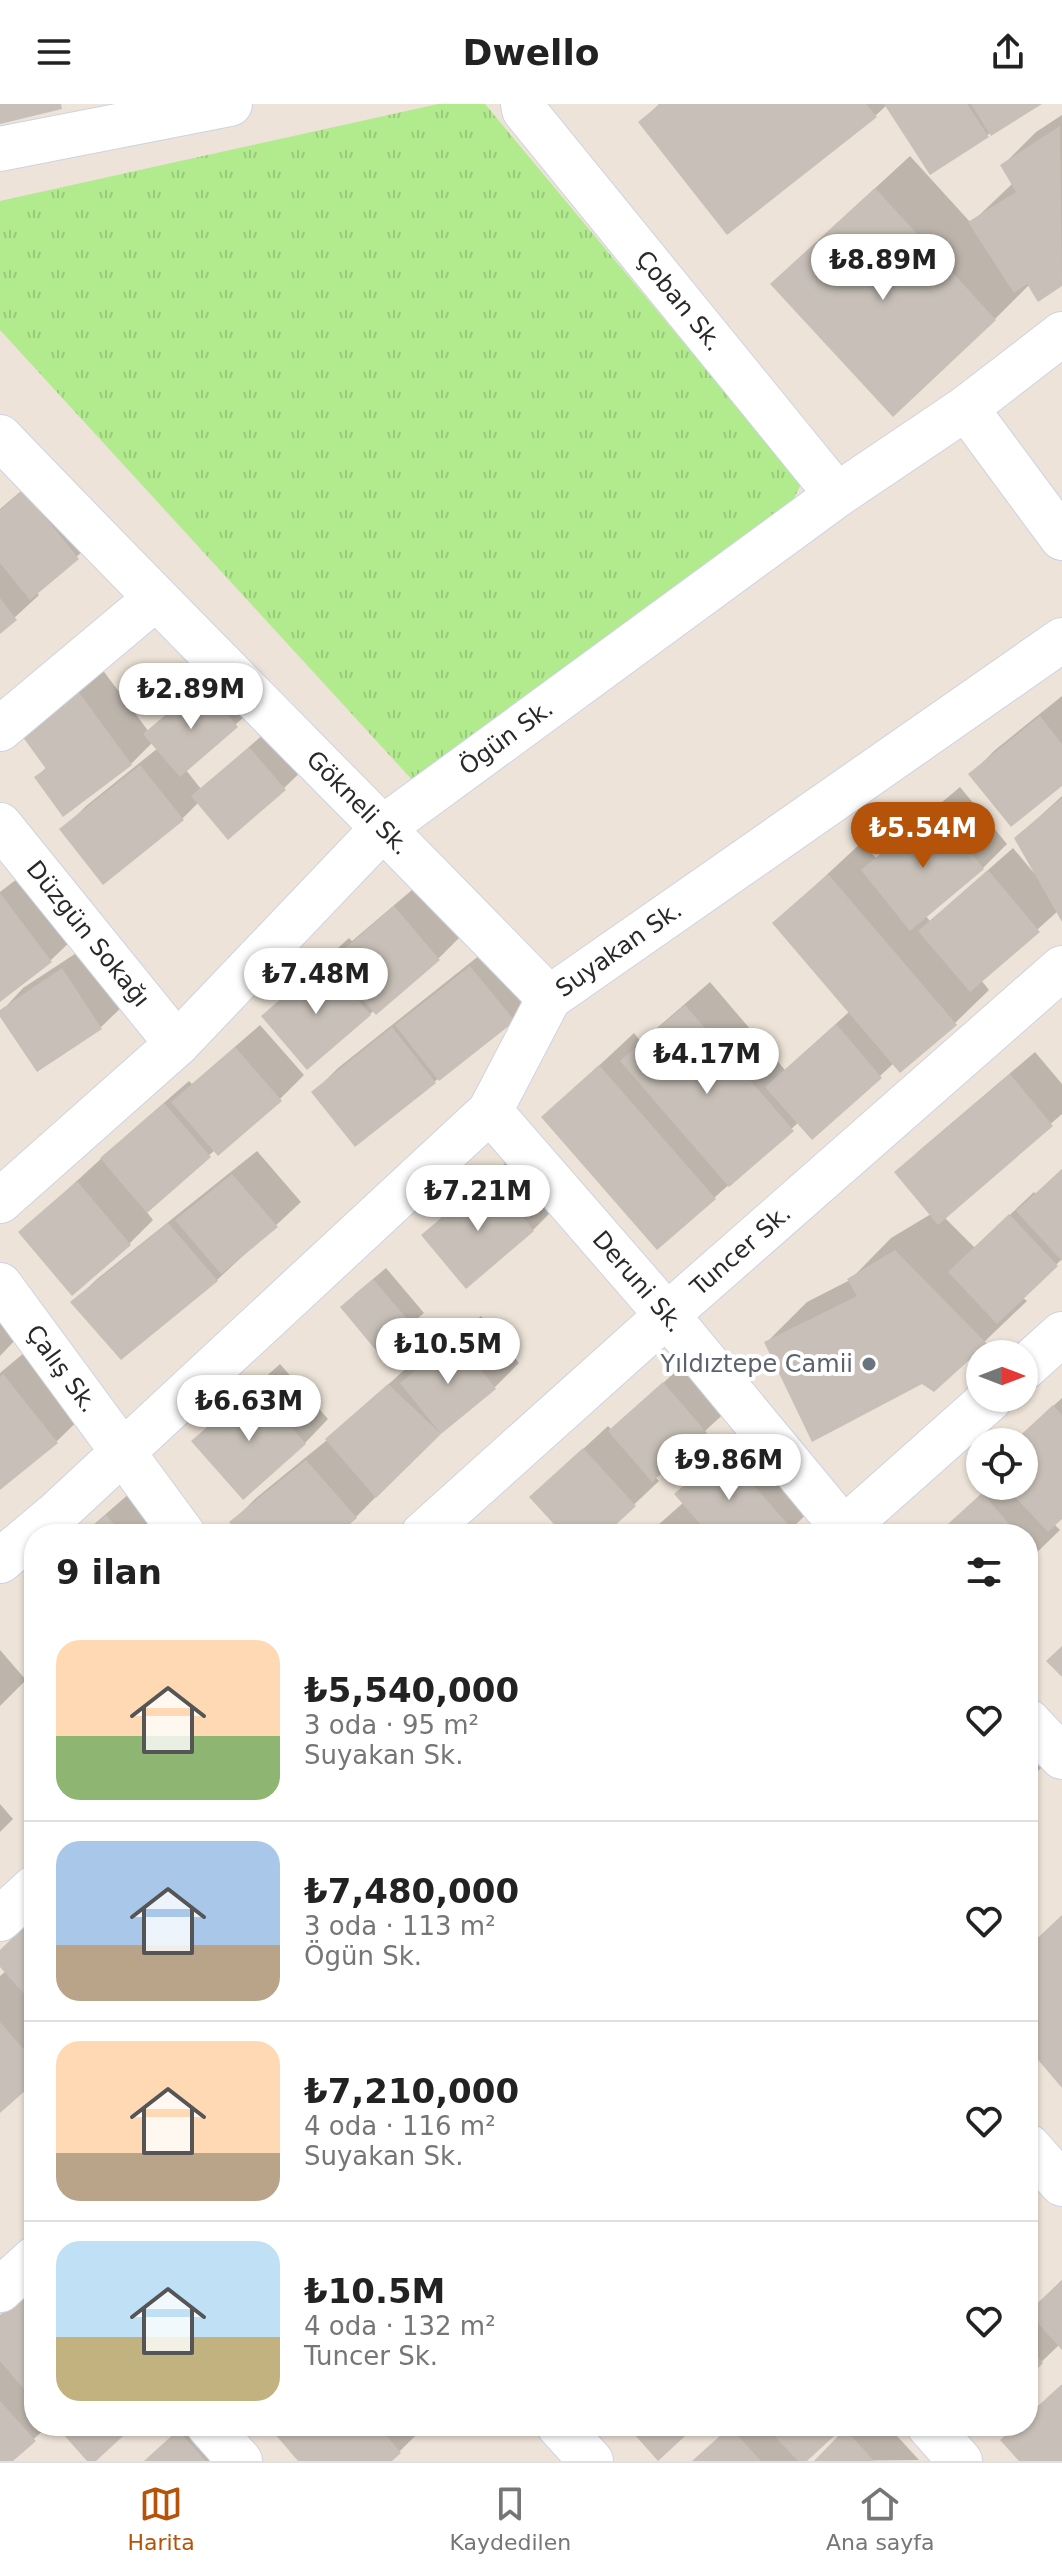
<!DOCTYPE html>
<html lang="tr">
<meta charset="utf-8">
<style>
body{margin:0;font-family:"DejaVu Sans",sans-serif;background:#f2f2f2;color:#222;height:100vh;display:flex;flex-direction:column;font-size:30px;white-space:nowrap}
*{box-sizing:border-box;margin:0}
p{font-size:26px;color:#767676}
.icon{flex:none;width:44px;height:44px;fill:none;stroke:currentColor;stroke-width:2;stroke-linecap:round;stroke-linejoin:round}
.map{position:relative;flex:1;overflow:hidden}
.panel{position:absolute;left:24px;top:1420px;width:1014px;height:912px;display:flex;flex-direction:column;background:#fff;border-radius:32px;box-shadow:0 2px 6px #0004}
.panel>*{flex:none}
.needle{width:52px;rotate:90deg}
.buttons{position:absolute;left:966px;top:1236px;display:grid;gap:16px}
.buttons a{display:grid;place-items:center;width:72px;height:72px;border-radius:50%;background:#fff;box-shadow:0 2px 6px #0004;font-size:40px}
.price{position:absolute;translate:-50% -68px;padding:0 18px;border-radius:28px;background:#fff;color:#222;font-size:26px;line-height:52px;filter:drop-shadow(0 2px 4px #0008)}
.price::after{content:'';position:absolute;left:50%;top:48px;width:24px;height:18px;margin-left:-12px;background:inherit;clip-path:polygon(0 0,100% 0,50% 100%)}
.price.selected{background:#b45309;color:#fff}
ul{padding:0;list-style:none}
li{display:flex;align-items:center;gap:24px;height:200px;padding:0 32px}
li+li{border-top:2px solid #e0e0e0}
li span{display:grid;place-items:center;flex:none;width:224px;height:160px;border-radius:24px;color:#555}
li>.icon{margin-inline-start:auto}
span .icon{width:96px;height:96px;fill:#fffc;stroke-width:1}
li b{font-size:34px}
h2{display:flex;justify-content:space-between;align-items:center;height:96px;padding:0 32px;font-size:34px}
header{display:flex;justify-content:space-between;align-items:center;height:104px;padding:0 32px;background:#fff;font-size:36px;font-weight:600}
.menu{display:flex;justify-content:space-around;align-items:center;height:112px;border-top:2px solid #e0e0e0;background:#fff;font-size:22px;color:#767676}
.menu a{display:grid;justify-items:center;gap:4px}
.menu .selected{color:#b45309}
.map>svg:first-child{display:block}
.grass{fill:url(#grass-tufts)}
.shadow{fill:#0003}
.building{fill:#c8c0b8}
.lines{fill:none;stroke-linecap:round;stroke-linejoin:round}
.minor-casing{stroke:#cdd3e4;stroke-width:46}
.tertiary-casing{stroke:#cdd3e4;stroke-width:46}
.minor{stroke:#fff;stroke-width:44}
.tertiary{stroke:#fff;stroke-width:44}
.worship-dot{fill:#6b7280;stroke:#fff;stroke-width:3}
.labels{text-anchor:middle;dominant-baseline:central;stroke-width:8;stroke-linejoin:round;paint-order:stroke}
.street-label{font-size:24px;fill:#292929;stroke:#fff}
.worship-label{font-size:24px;fill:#5b616d;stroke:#fff;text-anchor:end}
</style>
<header><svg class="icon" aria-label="menu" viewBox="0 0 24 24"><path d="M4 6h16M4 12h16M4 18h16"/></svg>Dwello<svg class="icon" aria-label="share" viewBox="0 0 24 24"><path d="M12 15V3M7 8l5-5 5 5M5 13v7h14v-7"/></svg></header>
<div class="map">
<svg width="1062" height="2357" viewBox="0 0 1062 2357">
<defs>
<pattern id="grass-tufts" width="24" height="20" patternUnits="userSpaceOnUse" patternTransform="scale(2)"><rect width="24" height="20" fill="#b2ea8e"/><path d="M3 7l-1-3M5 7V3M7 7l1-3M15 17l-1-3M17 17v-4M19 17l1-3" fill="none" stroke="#99c97a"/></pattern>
</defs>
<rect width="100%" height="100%" fill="#ede3d8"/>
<!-- grass -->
<path class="grass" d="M438,0H485L801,380L787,409L415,679L0,226V97Z"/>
<!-- shadow -->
<path class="shadow" d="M659,0H1038L987,31L887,1L875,12L641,18Z
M1062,11V180L1039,195L1030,180L995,215L807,147L910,52L971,119L1013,79L1002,62L1036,28Z
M48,364L102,430L37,488L39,491L0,527V405Z
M226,558L260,598L186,666L201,685L274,621L308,661L284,684L199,698L182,715L62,726L86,702L158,644L153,638L131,660L36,673L47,663L23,630L102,565L149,628Z
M1062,592V679L971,670L995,646Z
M960,683L1007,740L983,764L925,811L930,817L1013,744L1034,769L1035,767L1016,734L1062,692V814L1058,807L981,876L989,886L955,919L894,959L813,1034L799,1018L714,1094L544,1013L634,929L641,938L710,878L785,966L850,907L775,819L862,738L876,754Z
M26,768L75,833L51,856L0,896V788Z
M419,780L462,831L439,854L370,910L263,912L349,834L352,837Z
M495,839L537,892L514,916L434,978L314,988L338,964Z
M87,842L125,900L101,923L0,909L23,884Z
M260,921L304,971L280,995L215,1046L146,1107L153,1116L129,1140L21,1128L127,1031L189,977L192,980Z
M1035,948L1062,980V1010L944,1113L975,1144L1034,1088L1036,1090L1062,1065V1155L1022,1193L1027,1197L934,1286L922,1278L766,1239L807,1198L850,1176L891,1134L931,1110L897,1068L921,1045Z
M257,1047L301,1098L217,1176L122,1254L73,1198L97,1175Z
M515,1051L557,1102L533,1126L466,1182L424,1131L448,1107Z
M386,1164L424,1209L380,1247L354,1191Z
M0,1211L19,1232L0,1252Z
M481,1212L519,1259L495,1283L440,1328L356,1413L335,1430H243L232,1418L256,1394L327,1336L413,1258L419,1263Z
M37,1238L91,1304L57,1337L0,1384V1269Z
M688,1256L730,1304L655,1373L659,1377L603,1430H566L556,1370L608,1322L612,1326Z
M280,1260L328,1315L305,1339L194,1337Z
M1062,1294V1412L1054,1420L1060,1426L1028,1457V1430H938L990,1382H1024V1338H1014Z
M748,1324L816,1401L786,1430H648L684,1398L677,1390Z
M131,1388L168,1430H83Z
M0,1546L26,1576L0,1602Z
M34,1589V1604L27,1596Z
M1028,1644L1044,1661L1028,1677Z
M0,1700L13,1715L0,1728Z
M34,1815V1976L0,2006V1872L6,1867L0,1860V1848Z
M1062,2176V2243L1060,2240L1028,2271V2192L1036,2202Z
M34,2181V2322H48L10,2357H0V2212Z
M183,2322H220L252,2357H145Z
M271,2322H425L390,2357H301Z
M731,2322H842L804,2357H693Z
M850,2322H888L919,2356L817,2357Z"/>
<!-- building -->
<path class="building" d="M0,0H61L62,5L0,20Z
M660,0H866L877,13L727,131L638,18Z
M884,0H967L989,33L930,71Z
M971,0H1042L991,32Z
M1060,22L1062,182L1038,198L1027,180L1014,189L968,118L1016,88L1000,61Z
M875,84L996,216L893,313L770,180Z
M23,386L79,455L30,496L0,459V406Z
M0,494L17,516L0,530Z
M202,580L238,623L180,673L143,630Z
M78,587L132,661L63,713L34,673L46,665L20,629Z
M1040,612L1062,640V682L1011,723L968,670Z
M249,643L286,686L228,736L191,692Z
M140,661L184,716L103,781L59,725Z
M1062,694V818L1014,734Z
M936,705L984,765L910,827L861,766Z
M988,766L1040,828L970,888L918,827Z
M828,770L957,921L900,969L772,819Z
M0,789L52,858L0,898Z
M394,802L440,856L376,911L330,857Z
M325,857L371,911L307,966L261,912Z
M470,862L515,917L439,977L395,921Z
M62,864L102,925L37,968L0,913V906Z
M685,901L794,1027L729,1083L620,957Z
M836,920L882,974L812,1036L765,983Z
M392,923L436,979L355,1043L311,988Z
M235,943L282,997L218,1052L171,998Z
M599,961L716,1095L657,1146L541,1013Z
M1010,970L1053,1022L938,1121L894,1068Z
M164,999L211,1053L147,1109L100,1054Z
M1062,1065V1157L1016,1107Z
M232,1070L278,1123L221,1170L175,1116Z
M490,1073L534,1127L466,1185L421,1131Z
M77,1077L131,1141L72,1192L18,1128Z
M1009,1110L1058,1162L997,1220L948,1168Z
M168,1119L218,1177L121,1256L70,1198Z
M895,1146L987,1240L934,1288L922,1280L812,1338L764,1238L857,1192L847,1175Z
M373,1175L413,1222L379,1250L340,1203Z
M456,1234L496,1285L441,1330L400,1279Z
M3,1270L58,1339L0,1386V1273Z
M663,1278L707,1329L652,1378L608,1327Z
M388,1280L441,1330L376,1394L325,1335Z
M255,1282L306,1340L243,1396L191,1337Z
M1053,1301L1062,1311V1415L1048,1428L1005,1382H1024V1338H1013Z
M583,1344L636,1402L606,1430H563L529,1393Z
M723,1347L793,1426L789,1430H709L674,1390Z
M306,1356L357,1414L338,1430H240L229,1418Z
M982,1389L1018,1430H937Z
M106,1411L123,1430H84Z
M1062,1542V1573L1046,1557Z
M1062,1811V1984L1028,1944V1843Z
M34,1813V1901L0,1863V1846Z
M0,1918L34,1957V1979L0,2009Z
M1062,2176V2246L1028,2208Z
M34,2180V2297L0,2257V2211Z
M1028,2242L1043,2259L1028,2274Z
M1062,2280V2357H1019L1000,2336L1016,2322H1028V2311Z
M0,2297L36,2337L13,2357H0Z
M56,2322H134L96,2357H87Z
M268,2322H378L401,2349L392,2357H298Z
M627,2322H696L658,2357Z
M765,2322H845L807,2357H798Z
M730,2323L761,2357H692Z
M845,2325L874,2357H814Z
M178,2326L206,2357H144Z"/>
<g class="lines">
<!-- minor casing -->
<g class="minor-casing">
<g id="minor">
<path id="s1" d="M523,0L524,6L837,391"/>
<path d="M0,45L230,0"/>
<path d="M966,304L1062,434"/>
<path id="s2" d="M0,333C181,522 367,706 549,894"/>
<path d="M0,625L155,495"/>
<path id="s3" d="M0,721L177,940"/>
<path id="s4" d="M490,1007L667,1211L848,1430"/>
<path id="s5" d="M0,1097L177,940L384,723L837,391L966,304L1062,230"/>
<path id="s6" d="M0,1181L183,1430"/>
<path id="s7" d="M423,1430L667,1211L1062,864"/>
<path id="s8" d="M0,1457L55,1411L490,1007L549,894L1062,536"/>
<path d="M1028,1617L1062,1653"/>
<path d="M0,1815L34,1784"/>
<path d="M1028,2042L1062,2080"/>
<path d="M209,2322L240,2357"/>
<path d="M559,2322L591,2357"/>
<path d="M929,2322L960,2357"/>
</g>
</g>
<!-- tertiary casing -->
<g class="tertiary-casing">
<path id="tertiary" d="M1024,1264L1062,1230
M838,1430L991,1294
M0,2186L34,2155"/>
</g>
<!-- minor -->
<use href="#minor" class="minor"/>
<!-- tertiary -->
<use href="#tertiary" class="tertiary"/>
</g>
<!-- markers -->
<circle class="worship-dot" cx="869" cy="1260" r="8"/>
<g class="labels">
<!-- street labels -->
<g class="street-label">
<text stroke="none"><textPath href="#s1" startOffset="252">Çoban Sk.</textPath></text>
<text stroke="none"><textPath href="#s5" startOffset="688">Ögün Sk.</textPath></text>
<text stroke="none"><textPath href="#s2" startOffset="512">Gökneli Sk.</textPath></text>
<text stroke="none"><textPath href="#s3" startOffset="140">Düzgün Sokağı</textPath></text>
<text stroke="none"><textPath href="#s8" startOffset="878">Suyakan Sk.</textPath></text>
<text stroke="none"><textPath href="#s7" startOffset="426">Tuncer Sk.</textPath></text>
<text stroke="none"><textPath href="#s4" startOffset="226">Deruni Sk.</textPath></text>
<text stroke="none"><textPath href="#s6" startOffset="104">Çalış Sk.</textPath></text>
</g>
<!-- worship labels -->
<g class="worship-label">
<text x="853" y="1260">Yıldıztepe Camii</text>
</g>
</g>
</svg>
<div class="buttons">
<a><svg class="needle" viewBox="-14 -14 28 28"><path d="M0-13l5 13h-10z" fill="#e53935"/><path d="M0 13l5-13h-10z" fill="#767676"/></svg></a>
<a><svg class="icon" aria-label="locate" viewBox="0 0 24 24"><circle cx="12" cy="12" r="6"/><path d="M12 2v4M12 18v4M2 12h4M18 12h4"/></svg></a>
</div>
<b class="price" style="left:883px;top:198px">₺8.89M</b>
<b class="price" style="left:191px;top:627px">₺2.89M</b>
<b class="price selected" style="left:923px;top:766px">₺5.54M</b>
<b class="price" style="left:316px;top:912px">₺7.48M</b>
<b class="price" style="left:707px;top:992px">₺4.17M</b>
<b class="price" style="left:478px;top:1129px">₺7.21M</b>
<b class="price" style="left:448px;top:1282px">₺10.5M</b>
<b class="price" style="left:249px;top:1339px">₺6.63M</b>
<b class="price" style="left:729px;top:1398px">₺9.86M</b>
<section class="panel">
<h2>9 ilan<svg class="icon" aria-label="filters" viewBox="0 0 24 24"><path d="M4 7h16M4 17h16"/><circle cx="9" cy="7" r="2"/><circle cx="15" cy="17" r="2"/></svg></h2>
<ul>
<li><span style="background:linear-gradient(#ffd9b3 60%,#8fb573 0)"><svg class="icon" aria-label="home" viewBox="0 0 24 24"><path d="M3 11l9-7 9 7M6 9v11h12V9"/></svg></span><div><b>₺5,540,000</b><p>3 oda · 95 m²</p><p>Suyakan Sk.</p></div><svg class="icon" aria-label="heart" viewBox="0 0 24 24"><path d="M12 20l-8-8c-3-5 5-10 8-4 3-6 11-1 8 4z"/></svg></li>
<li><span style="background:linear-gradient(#a9c7e8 65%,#b9a48a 0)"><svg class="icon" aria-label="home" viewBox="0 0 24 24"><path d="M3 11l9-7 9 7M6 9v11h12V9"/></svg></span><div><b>₺7,480,000</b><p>3 oda · 113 m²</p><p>Ögün Sk.</p></div><svg class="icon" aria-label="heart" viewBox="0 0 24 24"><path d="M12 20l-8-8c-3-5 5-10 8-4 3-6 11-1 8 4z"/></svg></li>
<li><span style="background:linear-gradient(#ffd9b3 70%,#b9a48a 0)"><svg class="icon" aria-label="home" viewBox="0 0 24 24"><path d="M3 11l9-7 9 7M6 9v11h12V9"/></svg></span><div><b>₺7,210,000</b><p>4 oda · 116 m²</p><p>Suyakan Sk.</p></div><svg class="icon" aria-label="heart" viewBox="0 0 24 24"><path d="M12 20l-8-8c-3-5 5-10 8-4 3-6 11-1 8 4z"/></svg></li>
<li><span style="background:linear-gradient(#bfe0f5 60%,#c2b280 0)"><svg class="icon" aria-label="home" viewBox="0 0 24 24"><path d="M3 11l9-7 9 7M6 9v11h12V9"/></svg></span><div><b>₺10.5M</b><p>4 oda · 132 m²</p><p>Tuncer Sk.</p></div><svg class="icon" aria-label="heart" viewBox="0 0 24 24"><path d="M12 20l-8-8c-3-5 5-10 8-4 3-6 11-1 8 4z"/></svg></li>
</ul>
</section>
</div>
<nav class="menu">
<a class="selected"><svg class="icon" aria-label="map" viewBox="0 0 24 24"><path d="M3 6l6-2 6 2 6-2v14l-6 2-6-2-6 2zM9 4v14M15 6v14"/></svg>Harita</a>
<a><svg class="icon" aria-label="saved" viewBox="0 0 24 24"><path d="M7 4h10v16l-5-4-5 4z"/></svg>Kaydedilen</a>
<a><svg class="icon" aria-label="home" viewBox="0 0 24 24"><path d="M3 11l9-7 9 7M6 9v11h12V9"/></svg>Ana sayfa</a>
</nav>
